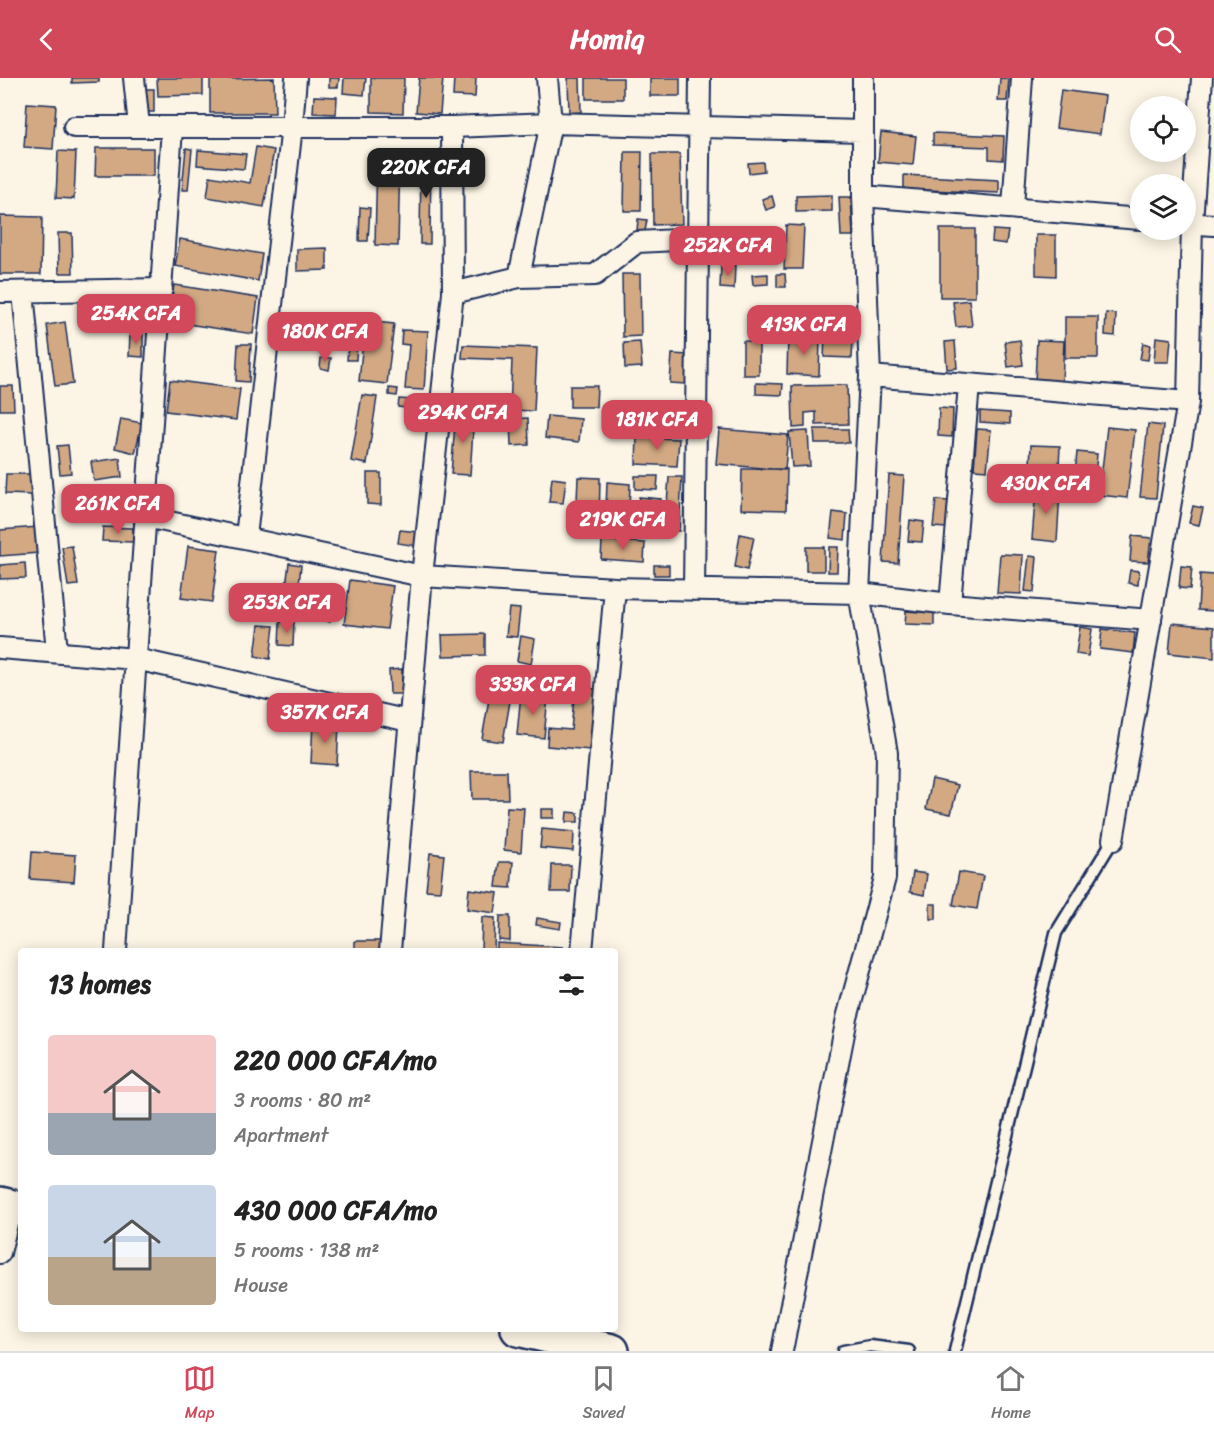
<!DOCTYPE html>
<meta charset="utf-8">
<style>
body{margin:0;font-family:Sriracha,sans-serif;background:#f6f6f6;color:#222;height:100vh;display:flex;flex-direction:column;font-size:22px;white-space:nowrap}
*{box-sizing:border-box;margin:0}
p{font-size:20px;color:#767676}
.icon{flex:none;width:33px;height:33px;fill:none;stroke:currentColor;stroke-width:2;stroke-linecap:round;stroke-linejoin:round}
.map{position:relative;flex:1;overflow:hidden}
.details{position:absolute;left:18px;top:870px;width:600px;height:384px;display:flex;flex-direction:column;background:#fff;border-radius:6px;box-shadow:0 3px 15px #0003}
.details>*{flex:none}
.tools{position:absolute;left:1130px;top:18px;display:grid;gap:12px}
.tools a{display:grid;place-items:center;width:66px;height:66px;border-radius:50%;background:#fff;box-shadow:0 3px 15px #0003;font-size:30px}
.price{position:absolute;translate:-50% -51px;padding:0 14px;border-radius:12px;background:#d1495b;color:#fff;font-size:20px;line-height:39px;filter:drop-shadow(0 2px 3px #0008)}
.price::after{content:'';position:absolute;left:50%;top:36px;width:18px;height:14px;margin-left:-9px;background:inherit;clip-path:polygon(0 0,100% 0,50% 100%)}
.price.current{background:#222;color:#fff}
ul{padding:0;list-style:none}
li{display:flex;align-items:center;gap:18px;height:150px;padding:0 30px}
li span{display:grid;place-items:center;flex:none;width:168px;height:120px;border-radius:6px;color:#555}
li>.icon{margin-inline-start:auto}
span .icon{width:72px;height:72px;fill:#fffc;stroke-width:1}
li b{font-size:26px}
h2{display:flex;justify-content:space-between;align-items:center;height:72px;padding:0 30px;font-size:26px}
header{display:flex;justify-content:space-between;align-items:center;height:78px;padding:0 30px;background:#d1495b;color:#fff;font-size:27px;font-weight:700}
.menu{display:flex;justify-content:space-around;align-items:center;height:84px;border-top:2px solid #e0e0e0;background:#fff;font-size:16px;color:#767676}
.menu a{display:grid;justify-items:center;gap:3px}
.menu .current{color:#d1495b}
.map>svg:first-child{display:block}
.building{fill:#d2a983;stroke:#1b2f5e;stroke-width:1.5}
.lines{fill:none;stroke-linecap:round;stroke-linejoin:round}
.lane-casing{stroke:#1b2f5e;stroke-width:15}
.street-casing{stroke:#1b2f5e;stroke-width:24}
.highway-casing{stroke:#1b2f5e;stroke-width:38}
.lane{stroke:#fcf5e5;stroke-width:10}
.street{stroke:#fcf5e5;stroke-width:20}
.highway{stroke:#fcf5e5;stroke-width:33}
</style>
<header><svg class="icon" aria-label="back" viewBox="0 0 24 24"><path d="M15 5l-7 7 7 7"/></svg>Homiq<svg class="icon" aria-label="search" viewBox="0 0 24 24"><circle cx="10" cy="10" r="6"/><path d="M15 15l6 6"/></svg></header>
<div class="map">
<svg width="1214" height="1273" viewBox="0 0 1214 1273">
<rect width="100%" height="100%" fill="#fcf5e5"/>
<filter id="ink" filterUnits="userSpaceOnUse"><feTurbulence type="fractalNoise" baseFrequency=".0167" numOctaves="2"/><feDisplacementMap in="SourceGraphic" scale="12" xChannelSelector="R" yChannelSelector="G"/><feConvolveMatrix kernelMatrix="1 2 1 2 8 2 1 2 1" color-interpolation-filters="sRGB"/></filter>
<g filter="url(#ink)">
<!-- building -->
<path class="building" d="M72,0H99V4L72,5Z
M157,0H203V17L158,18Z
M274,0L275,35H210V1Z
M329,0H339L338,9H329Z
M344,0H366L364,17L343,15Z
M371,0H404L403,35L371,34Z
M419,0H443L440,36L416,34Z
M454,0H476L475,19L453,18Z
M568,0H580L581,34L569,35Z
M586,0H623V21H586Z
M650,0H680V18H650Z
M1000,0L1009,1L1007,23H998Z
M143,11H154V34H143Z
M1061,12L1105,18L1100,56L1056,50Z
M314,18L337,19L336,36L313,35Z
M27,25L56,27L53,71L24,69Z
M881,54L916,58L913,87L878,84Z
M933,55L1004,58L1003,82L989,81V69L933,67Z
M256,69L274,72L264,129L207,119L210,98L250,105Z
M96,70H154V98H95Z
M186,70L192,71L188,112H182Z
M198,72L246,76L244,91L197,87Z
M58,73L76,74L74,121L56,120Z
M625,74H642L641,133H624Z
M421,76H431L430,166H420Z
M652,76H680L682,146L653,147Z
M377,79H400L398,168L375,167Z
M763,84L764,93L749,95L748,85Z
M904,97L999,102V115L904,111Z
M832,117V133L796,134V118Z
M772,118L775,129L766,132L762,121Z
M839,119H851L853,158H841Z
M360,129L370,130L368,163H359Z
M0,138L42,139L41,196H0Z
M638,141L647,142L645,153H637Z
M786,147L804,148L802,191H784Z
M940,151H975V219H940Z
M993,152L1008,153L1006,166L992,164Z
M58,155H72L73,195H59Z
M1036,157H1056V198L1036,197Z
M180,161L262,176L258,203L175,188Z
M327,170V192L297,193V171Z
M721,187H735L734,211L720,210Z
M622,196H640L641,258L623,259Z
M768,196V206L753,207L752,197Z
M777,196H785L786,209H777Z
M174,207L258,220L253,256L168,243Z
M969,222L972,248L956,249L953,224Z
M1106,235L1116,236L1115,258L1105,257Z
M1065,239H1098V280H1065Z
M338,242L358,243L356,282H347L349,255H337Z
M365,243L394,246L387,306L359,303Z
M65,244L73,306L55,308L47,247Z
M402,252L428,253L424,312L405,311L409,267L401,266Z
M130,256H143V279L129,278Z
M788,258L820,260L819,298L787,296Z
M825,259L853,261L852,280L824,279Z
M1156,259L1171,261L1169,284H1154Z
M1020,262L1023,287L1008,289L1005,264Z
M1037,262L1064,263L1062,305L1035,304Z
M743,263H759V297H743Z
M955,263L957,290L947,291L945,264Z
M640,264L642,289L625,290L624,265Z
M1143,265L1150,267L1148,282L1140,281Z
M238,266H251L249,304L236,303Z
M463,267L537,270L534,333L510,332L512,282L462,280Z
M672,276L688,277L686,306L670,305Z
M321,280H331L329,292L320,290Z
M170,302L240,311L236,342L166,333Z
M756,305L783,306L782,317L756,316Z
M847,307L848,346L816,347V334L805,335V349L793,350L792,308Z
M0,308H13L14,332H0Z
M570,308H597L596,329H570Z
M389,310L398,311L397,318L389,317Z
M362,317L377,319L367,386L351,383Z
M399,321L424,323L423,332L398,329Z
M939,330L953,331L952,359L938,358Z
M626,332L680,335L678,358L625,354Z
M980,333L1010,335V346L980,344Z
M456,334L474,336L470,397L451,396Z
M409,338H419V350L408,349Z
M547,338L581,341L579,364L545,360Z
M528,340L529,367L511,368L510,341Z
M121,341L142,345L135,375L115,370Z
M1148,346L1163,348L1156,420L1140,419Z
M1107,349L1135,352L1127,420L1099,417Z
M719,351L788,357L785,392L716,386Z
M814,351H848L849,365H815Z
M977,351L991,352L987,392L974,391Z
M808,353L810,388L792,389L789,354Z
M637,359L679,361L677,388L636,386Z
M68,367L71,395L60,396L57,368Z
M1031,367L1060,368L1058,409L1029,407Z
M1077,374L1097,376L1094,410L1074,408Z
M120,380L122,399L94,403L91,384Z
M742,391H787L786,432L741,431Z
M367,395H381V427L367,426Z
M6,396H33L32,417L5,416Z
M889,397L904,398L898,485L883,484Z
M635,398H658L657,412L635,411Z
M578,399L600,400L599,447H576Z
M669,399H682L679,453L665,452Z
M552,400L566,402L563,425L549,424Z
M607,404L630,406L629,432L606,431Z
M1036,411L1060,413L1057,464L1032,461Z
M639,419L661,421L658,455L635,452Z
M936,422L948,423L946,450L933,449Z
M1193,428L1203,430L1199,447L1189,445Z
M833,434L847,436L845,462L830,460Z
M910,442L924,444L922,464L908,463Z
M38,449L39,475L0,478V452Z
M103,449L133,450V464L102,463Z
M400,452L418,454L416,468L398,465Z
M740,456L754,459L747,492L735,489Z
M1132,458L1151,460L1148,484L1130,483Z
M602,462L645,465L644,484L601,481Z
M72,468L78,507L68,508L62,469Z
M188,468L219,472L212,524L181,520Z
M806,469H824V493H806Z
M829,469H838L837,494H828Z
M1000,476L1023,477L1021,516L997,515Z
M1029,478L1037,479L1034,514L1025,513Z
M25,485L26,500L0,501V487Z
M289,485L301,487L296,534L283,532Z
M654,487H669V497H654Z
M1181,488L1192,489L1190,511L1179,510Z
M1130,492L1139,493L1138,507L1128,505Z
M1200,496L1214,497V533L1198,532Z
M350,502L393,508L387,551L344,546Z
M325,514L338,518L330,544L317,540Z
M509,530L520,531L517,559L506,558Z
M906,533L934,535V547L905,546Z
M280,544H294L293,568L279,567Z
M1172,545L1214,549V580L1169,575Z
M259,547L274,548L270,581L255,578Z
M1080,549L1092,551L1088,578L1076,576Z
M1102,551L1135,555L1133,575L1100,571Z
M485,556V577L443,578L442,557Z
M521,558L535,561L531,586L517,583Z
M402,591V616H390L389,592Z
M575,610L595,611L590,672L547,668L548,650L571,652Z
M490,615L511,618L503,664L482,661Z
M521,615L548,618L544,660L517,657Z
M313,645L339,646L337,687L311,685Z
M471,693H507L508,721H472Z
M932,701L958,707L951,736L926,731Z
M507,729L524,730L521,774L504,772Z
M541,731H554V740H541Z
M567,734L578,735V744H566Z
M542,751L574,754L573,773L540,770Z
M32,774L76,777L74,804L30,801Z
M430,775L444,777L440,813L426,812Z
M499,784H513L511,810L496,809Z
M552,787H571L570,814H551Z
M913,794L927,796L924,817L910,814Z
M959,794L983,798L977,831L953,827Z
M469,811L498,815L495,835L467,831Z
M930,826H936V841H930Z
M500,838H510V863L499,862Z
M482,839L495,840L494,873H481Z
M537,840L561,844L560,851L536,847Z
M355,863H382L381,873H355Z
M497,865L563,869L562,873H497Z"/>
<g class="lines">
<!-- lane casing -->
<g class="lane-casing">
<path id="lane" d="M843,1273L870,1268L909,1273
M955,1273L1056,855L1113,762"/>
</g>
<!-- street casing -->
<g class="street-casing">
<path id="street" d="M134,0L139,48
M74,49H452L551,45L862,53
M863,118L1140,141
M1013,129L1022,0
M1185,145L1214,147
M519,199L595,197L637,164L697,161
M0,214L162,211
M23,214L57,573
M453,215L519,199L551,45L547,0
M870,298L1188,324
M146,439L422,498L615,510L859,515L950,526L1151,542
M246,459L292,48L296,0
M694,512L700,0
M950,526L969,307
M0,570L136,581L409,643
M1113,762L1188,324L1192,145L1202,0
M116,873L172,50
M390,873L422,498L453,215L452,49
M582,873L615,510
M0,1175L11,1129
M782,1273L847,940L885,800L887,675L859,515L870,298L863,118V0"/>
</g>
<!-- highway casing -->
<g class="highway-casing">
<path id="highway" d="M0,1126L21,1131
M518,1251L612,1273"/>
</g>
<!-- lane -->
<use href="#lane" class="lane"/>
<!-- street -->
<use href="#street" class="street"/>
<!-- highway -->
<use href="#highway" class="highway"/>
</g>
</g>
</svg>
<div class="tools">
<a><svg class="icon" aria-label="locate" viewBox="0 0 24 24"><circle cx="12" cy="12" r="6"/><path d="M12 2v4M12 18v4M2 12h4M18 12h4"/></svg></a>
<a><svg class="icon" aria-label="layers" viewBox="0 0 24 24"><path d="M12 4l9 5-9 5-9-5zM3 14l9 5 9-5"/></svg></a>
</div>
<b class="price current" style="left:426px;top:121px">220K CFA</b>
<b class="price" style="left:728px;top:199px">252K CFA</b>
<b class="price" style="left:136px;top:267px">254K CFA</b>
<b class="price" style="left:804px;top:278px">413K CFA</b>
<b class="price" style="left:325px;top:285px">180K CFA</b>
<b class="price" style="left:463px;top:366px">294K CFA</b>
<b class="price" style="left:657px;top:373px">181K CFA</b>
<b class="price" style="left:1046px;top:437px">430K CFA</b>
<b class="price" style="left:118px;top:457px">261K CFA</b>
<b class="price" style="left:623px;top:473px">219K CFA</b>
<b class="price" style="left:287px;top:556px">253K CFA</b>
<b class="price" style="left:533px;top:638px">333K CFA</b>
<b class="price" style="left:325px;top:666px">357K CFA</b>
<section class="details">
<h2>13 homes<svg class="icon" aria-label="filters" viewBox="0 0 24 24"><path d="M4 7h16M4 17h16"/><circle cx="9" cy="7" r="2"/><circle cx="15" cy="17" r="2"/></svg></h2>
<ul>
<li><span style="background:linear-gradient(#f6c9c9 65%,#9aa5b1 0)"><svg class="icon" aria-label="home" viewBox="0 0 24 24"><path d="M3 11l9-7 9 7M6 9v11h12V9"/></svg></span><div><b>220 000 CFA/mo</b><p>3 rooms · 80 m²</p><p>Apartment</p></div></li>
<li><span style="background:linear-gradient(#c9d6e8 60%,#b9a48a 0)"><svg class="icon" aria-label="home" viewBox="0 0 24 24"><path d="M3 11l9-7 9 7M6 9v11h12V9"/></svg></span><div><b>430 000 CFA/mo</b><p>5 rooms · 138 m²</p><p>House</p></div></li>
</ul>
</section>
</div>
<nav class="menu">
<a class="current"><svg class="icon" aria-label="map" viewBox="0 0 24 24"><path d="M3 6l6-2 6 2 6-2v14l-6 2-6-2-6 2zM9 4v14M15 6v14"/></svg>Map</a>
<a><svg class="icon" aria-label="saved" viewBox="0 0 24 24"><path d="M7 4h10v16l-5-4-5 4z"/></svg>Saved</a>
<a><svg class="icon" aria-label="home" viewBox="0 0 24 24"><path d="M3 11l9-7 9 7M6 9v11h12V9"/></svg>Home</a>
</nav>
